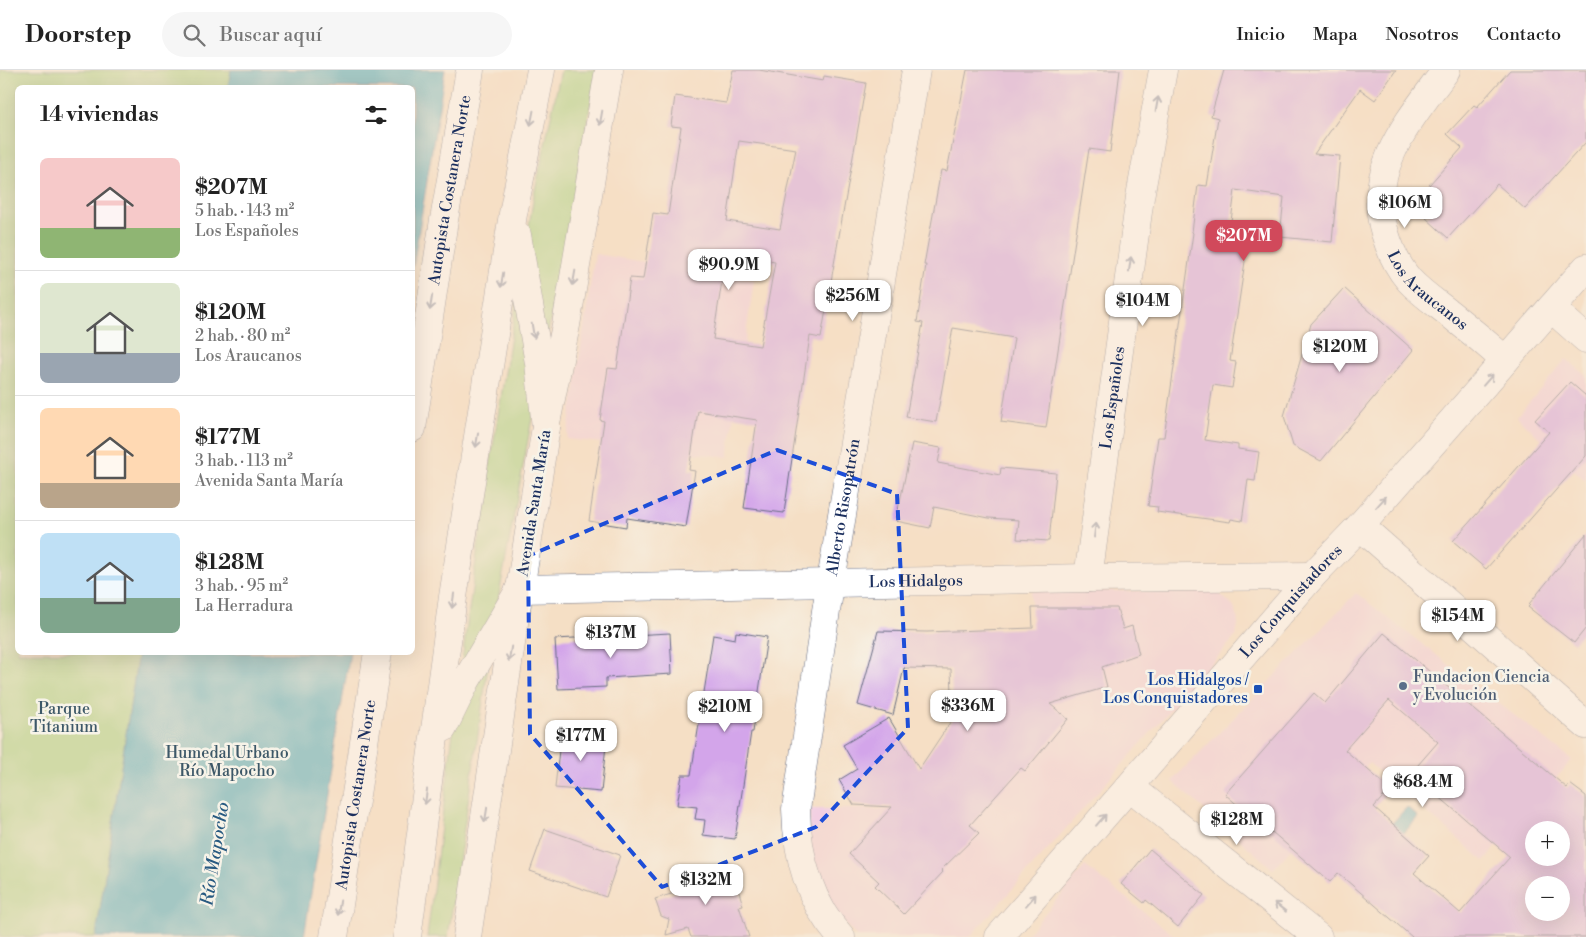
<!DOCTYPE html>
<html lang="es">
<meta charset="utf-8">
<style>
body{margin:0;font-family:"Libre Bodoni",serif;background:#f6f6f6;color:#222;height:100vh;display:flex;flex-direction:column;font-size:19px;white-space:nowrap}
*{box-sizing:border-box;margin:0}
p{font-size:16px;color:#767676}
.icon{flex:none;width:28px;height:28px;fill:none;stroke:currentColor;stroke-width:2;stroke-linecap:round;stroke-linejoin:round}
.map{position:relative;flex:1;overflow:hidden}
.sheet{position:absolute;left:15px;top:15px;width:400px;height:570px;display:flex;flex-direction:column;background:#fff;border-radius:8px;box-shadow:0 5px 20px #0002}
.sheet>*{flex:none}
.controls{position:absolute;left:1525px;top:751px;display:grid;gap:10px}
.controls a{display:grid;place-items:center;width:45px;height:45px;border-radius:50%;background:#fff;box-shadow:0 5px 20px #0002;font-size:25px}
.price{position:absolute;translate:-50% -42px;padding:0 11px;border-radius:10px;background:#fff;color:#222;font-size:16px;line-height:32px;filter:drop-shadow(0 1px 2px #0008)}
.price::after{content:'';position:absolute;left:50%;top:30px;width:15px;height:11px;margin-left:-8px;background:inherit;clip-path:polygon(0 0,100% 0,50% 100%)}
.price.active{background:#d1495b;color:#fff}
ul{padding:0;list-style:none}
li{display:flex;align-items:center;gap:15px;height:125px;padding:0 25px}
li+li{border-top:1px solid #e0e0e0}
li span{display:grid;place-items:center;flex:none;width:140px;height:100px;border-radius:8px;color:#555}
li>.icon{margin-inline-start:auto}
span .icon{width:60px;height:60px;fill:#fffc;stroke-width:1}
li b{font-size:21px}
h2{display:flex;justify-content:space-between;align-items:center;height:60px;padding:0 25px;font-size:21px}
header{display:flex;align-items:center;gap:30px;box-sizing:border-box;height:70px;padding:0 25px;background:#fff;border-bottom:1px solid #e0e0e0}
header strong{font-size:24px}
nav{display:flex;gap:28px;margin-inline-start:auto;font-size:18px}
.search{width:350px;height:45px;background:#f6f6f6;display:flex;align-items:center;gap:12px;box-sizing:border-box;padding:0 18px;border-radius:28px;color:#767676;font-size:19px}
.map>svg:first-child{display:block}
.built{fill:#f2cfe2}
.green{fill:#a4d584;stroke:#608271}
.water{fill:#41aac1;stroke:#2e6c90}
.building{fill:#d3a5ea;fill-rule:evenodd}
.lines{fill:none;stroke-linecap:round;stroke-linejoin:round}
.minor-casing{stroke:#676d82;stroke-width:29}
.tertiary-casing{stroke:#676d82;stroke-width:29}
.primary-casing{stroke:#676d82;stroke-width:29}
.motorway-casing{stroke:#676d82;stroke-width:29}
.minor{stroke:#fff;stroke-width:28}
.tertiary{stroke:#fff;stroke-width:28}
.primary{stroke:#fff;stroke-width:28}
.motorway{stroke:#fff;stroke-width:28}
.oneway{stroke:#8d97ae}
.marked{fill:none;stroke:#1d4ed8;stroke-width:4;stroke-dasharray:10 6;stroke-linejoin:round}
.service-dot{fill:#5c6f8a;stroke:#f7f3e8;stroke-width:2}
.transit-dot{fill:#1a4fb4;stroke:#f7f3e8;stroke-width:2}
.labels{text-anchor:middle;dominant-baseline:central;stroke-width:5;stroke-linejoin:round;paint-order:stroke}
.street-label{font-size:16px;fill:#1b2f5e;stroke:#f7f3e8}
.service-label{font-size:16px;fill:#4e5e75;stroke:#f7f3e8;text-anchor:start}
.transit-label{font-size:16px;fill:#164399;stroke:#f7f3e8;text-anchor:end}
.park-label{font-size:16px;fill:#3d5868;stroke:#f7f3e8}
.water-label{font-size:18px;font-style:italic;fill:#285a81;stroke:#f7f3e8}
</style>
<header>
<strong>Doorstep</strong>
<div class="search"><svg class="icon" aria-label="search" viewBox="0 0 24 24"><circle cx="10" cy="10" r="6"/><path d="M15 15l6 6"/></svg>Buscar aquí</div>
<nav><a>Inicio</a><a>Mapa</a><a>Nosotros</a><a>Contacto</a></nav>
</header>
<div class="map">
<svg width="1586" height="867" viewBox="0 0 1586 867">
<rect width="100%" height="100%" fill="#f7f3e8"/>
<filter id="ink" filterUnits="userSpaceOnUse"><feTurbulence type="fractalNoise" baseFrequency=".02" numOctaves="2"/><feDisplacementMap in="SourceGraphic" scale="10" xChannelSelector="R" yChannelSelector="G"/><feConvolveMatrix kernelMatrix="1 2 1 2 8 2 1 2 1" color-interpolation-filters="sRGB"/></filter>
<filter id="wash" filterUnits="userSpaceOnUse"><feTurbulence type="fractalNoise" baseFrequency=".0096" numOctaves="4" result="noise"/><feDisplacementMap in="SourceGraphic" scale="20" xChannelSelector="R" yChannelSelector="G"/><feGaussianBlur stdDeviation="1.12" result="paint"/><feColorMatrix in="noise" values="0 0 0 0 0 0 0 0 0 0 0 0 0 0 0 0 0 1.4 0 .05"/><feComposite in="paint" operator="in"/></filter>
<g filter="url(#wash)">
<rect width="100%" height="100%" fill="#f5dfc5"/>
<!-- built -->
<path class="built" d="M595,184L754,210L728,387L567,369Z
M1566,289L1586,305V411L1517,347Z
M1031,521H1211L1220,524L1233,536L1237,545L1238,555L1235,567L970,867H857L836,844L823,826L808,767L811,739H892L946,659L1032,606Z
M1356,523L1572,690L1484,791L1369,693L1273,799L1172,711Z
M1085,796L1176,867H1025Z"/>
<!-- green -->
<path class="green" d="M0,0H231L228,17L18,18V582L138,583L96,867H0Z
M561,0H597L497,536L448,867H427L465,568L488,407L534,125Z"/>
<!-- water -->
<path class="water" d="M231,0H445L413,197L412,18L228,17Z
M138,583H350L304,867H96Z
M1407,737L1418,747L1397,771L1385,761Z"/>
<g id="blocks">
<!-- building -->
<path class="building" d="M733,0H759L823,11L824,6L866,13L821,268L810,266L784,443L744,438L757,350L698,341L689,400L695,401L686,457L627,448L626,457L589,451L604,351L600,350L608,298L617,299L630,208L643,209L653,143L668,145L681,57L671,56L675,26L726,33ZM739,71L796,79L780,159L727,151ZM726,185L775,192L760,276L713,269Z
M967,0H1120L1110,82L1089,79L1046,358L1001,352L1014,268L953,258L936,352L906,347L923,253L917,252L926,195H924L941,100L947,101Z
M1224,0H1396L1375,30L1360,19L1314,84L1340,86L1332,172L1280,167L1284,127L1235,120L1228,175L1247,178L1230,291L1236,292L1232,318L1213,315L1205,370L1238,375V379L1259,382L1255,411L1248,410L1242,451L1231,449L1230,452L1157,442L1158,437L1148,436L1158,367H1164L1193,163L1192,162L1198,115L1207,116L1218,48L1211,46Z
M1510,0H1586V72L1525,139L1497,114L1448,168L1426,148L1436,138L1421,124L1462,78L1447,64L1474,35L1477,37Z
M1344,218L1413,280L1321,391L1293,376L1284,346L1311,254Z
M1570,312L1586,326V386L1486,499L1453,471L1549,362L1535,350Z
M912,373L941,378L938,393L1000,405L1001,398L1056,403L1049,471L1017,469L1019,450L989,448L934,437L930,458L896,451Z
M1586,464V558L1574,573L1528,537L1530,535L1529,534Z
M1032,538H1117L1123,559L1132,556L1139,584L1102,597L1107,617L1050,634L1068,649L1025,701L1021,698L970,755L979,763L941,800L943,802L904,844L875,816L879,812L849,784L892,737L854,735L839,710L857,699L843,675L889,648L919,699L953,648L951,599L904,598L893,645L858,635L878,561L927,562L1033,558Z
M736,562L767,567L753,662H751L735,769L703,765L705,750L695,749L697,737L677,735L682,705H691L713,565L735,569Z
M670,563L672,604L606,608V617L558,619L555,569Z
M1384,563L1567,718L1570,714L1586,726V867H1412L1338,803L1330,812L1272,762L1270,764L1225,724L1314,623L1325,633ZM1389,630L1438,672L1411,703L1510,787L1460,843L1414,803L1429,786L1374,737L1390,719L1345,680ZM1534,760H1561V788H1534ZM1534,815H1561V842H1534Z
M561,661L607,666L601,722L555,718Z
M545,759L620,785L606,827L530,801Z
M1150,779L1204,825L1178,857L1146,830L1144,833L1121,814Z
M730,793L743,835L739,836L749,867H691L688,859L666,865L669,849L661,846L655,829L684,820L681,809Z"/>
</g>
</g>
<g filter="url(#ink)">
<use href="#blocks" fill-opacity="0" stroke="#676d82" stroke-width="1"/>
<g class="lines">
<!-- minor casing -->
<g class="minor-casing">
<g id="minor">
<path id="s1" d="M1446,0C1411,49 1365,98 1385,163C1390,180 1398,197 1409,210C1421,223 1436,233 1450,244C1469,259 1487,274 1505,290"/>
<path d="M1551,238L1586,269"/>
<path d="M547,348L566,255L609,0"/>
<path d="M1360,456L1586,655"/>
<path id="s2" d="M1088,508L1140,127L1163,0"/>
<path d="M1130,717L1318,867"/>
<path d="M467,867L519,520"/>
<path id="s3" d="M841,867C809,832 797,785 796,739L826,541L916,0"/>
</g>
</g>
<!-- tertiary casing -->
<g class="tertiary-casing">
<g id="tertiary">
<path id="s4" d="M546,357L520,519L1088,508L1312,506"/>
</g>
</g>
<!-- primary casing -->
<g class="primary-casing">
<g id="primary">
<path d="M517,165L539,293L546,357"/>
<path d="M443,658L466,611L520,519"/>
<path d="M407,867L453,527L495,258L513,144L541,0"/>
<path id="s5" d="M999,867L1312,506L1360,456L1586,198"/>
</g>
</g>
<!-- motorway casing -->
<g class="motorway-casing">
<g id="motorway">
<path id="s6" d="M412,358L444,150L470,0"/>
<path id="s7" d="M334,867L378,582"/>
</g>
</g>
<!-- minor -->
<use href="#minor" class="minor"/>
<!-- tertiary -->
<use href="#tertiary" class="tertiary"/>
<!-- primary -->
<use href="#primary" class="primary"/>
<!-- motorway -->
<use href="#motorway" class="motorway"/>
</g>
<!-- one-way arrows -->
<defs><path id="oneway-shaft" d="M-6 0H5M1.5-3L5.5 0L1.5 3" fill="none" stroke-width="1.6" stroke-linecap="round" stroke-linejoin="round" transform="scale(1.25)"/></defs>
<g class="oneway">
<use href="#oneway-shaft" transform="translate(1157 34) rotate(-80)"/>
<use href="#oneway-shaft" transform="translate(532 48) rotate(101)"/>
<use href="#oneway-shaft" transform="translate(601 48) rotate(100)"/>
<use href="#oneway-shaft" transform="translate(1130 194) rotate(-82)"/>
<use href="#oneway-shaft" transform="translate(574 208) rotate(100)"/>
<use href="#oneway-shaft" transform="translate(502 210) rotate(99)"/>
<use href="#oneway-shaft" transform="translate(431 233) rotate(99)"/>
<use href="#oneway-shaft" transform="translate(533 261) rotate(80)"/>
<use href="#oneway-shaft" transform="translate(1488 310) rotate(-49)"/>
<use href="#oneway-shaft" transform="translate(477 370) rotate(99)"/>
<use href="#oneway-shaft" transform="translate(1381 432) rotate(-49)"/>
<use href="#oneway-shaft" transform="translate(1095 460) rotate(-83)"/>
<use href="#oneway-shaft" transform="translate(453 531) rotate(98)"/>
<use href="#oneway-shaft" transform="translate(510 584) rotate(99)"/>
<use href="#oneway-shaft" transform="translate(426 727) rotate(98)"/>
<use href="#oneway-shaft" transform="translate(486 745) rotate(99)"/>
<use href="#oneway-shaft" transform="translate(1101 750) rotate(-49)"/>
<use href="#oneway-shaft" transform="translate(1031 830) rotate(-49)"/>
<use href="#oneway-shaft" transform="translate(1280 837) rotate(-142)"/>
<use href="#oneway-shaft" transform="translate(339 838) rotate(99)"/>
</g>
</g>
<!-- marked area -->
<path d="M0 0H1586V867H0ZM777,380L897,424L908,658L816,757L662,817L530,664L528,486Z" fill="#f5dfc5" fill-opacity=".55" fill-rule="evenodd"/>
<path class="marked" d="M777,380L897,424L908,658L816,757L662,817L530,664L528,486Z"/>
<!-- markers -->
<circle class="service-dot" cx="1403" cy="616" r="5"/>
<rect class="transit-dot" x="1253" y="614" width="10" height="10" rx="2.5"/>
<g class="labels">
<!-- street labels -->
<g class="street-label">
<text stroke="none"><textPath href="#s6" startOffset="241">Autopista Costanera Norte</textPath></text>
<text stroke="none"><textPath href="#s1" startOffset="255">Los Araucanos</textPath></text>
<text stroke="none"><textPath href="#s2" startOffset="182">Los Españoles</textPath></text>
<text transform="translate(534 433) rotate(-81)">Avenida Santa María</text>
<text stroke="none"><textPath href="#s3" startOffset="444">Alberto Risopatrón</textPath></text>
<text stroke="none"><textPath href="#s4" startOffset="560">Los Hidalgos</textPath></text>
<text stroke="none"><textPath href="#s5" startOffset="445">Los Conquistadores</textPath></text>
<text stroke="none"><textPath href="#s7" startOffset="144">Autopista Costanera Norte</textPath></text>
</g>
<!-- service labels -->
<g class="service-label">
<text x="1413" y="607">Fundacion Ciencia<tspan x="1413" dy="18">y Evolución</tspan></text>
</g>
<!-- transit labels -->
<g class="transit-label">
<text x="1248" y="610">Los Hidalgos /<tspan x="1248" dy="18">Los Conquistadores</tspan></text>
</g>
<!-- park labels -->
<g class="park-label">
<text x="64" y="639">Parque<tspan x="64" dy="18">Titanium</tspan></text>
<text x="227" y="683">Humedal Urbano<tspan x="227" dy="18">Río Mapocho</tspan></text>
</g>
<!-- water labels -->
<g class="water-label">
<text transform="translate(215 784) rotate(-81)">Río Mapocho</text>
</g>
</g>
</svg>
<div class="controls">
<a>+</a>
<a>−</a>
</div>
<b class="price" style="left:1405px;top:159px">$106M</b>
<b class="price active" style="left:1244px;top:192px">$207M</b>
<b class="price" style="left:729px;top:221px">$90.9M</b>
<b class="price" style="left:853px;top:252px">$256M</b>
<b class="price" style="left:1143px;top:257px">$104M</b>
<b class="price" style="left:1340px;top:303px">$120M</b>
<b class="price" style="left:1458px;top:572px">$154M</b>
<b class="price" style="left:611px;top:589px">$137M</b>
<b class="price" style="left:968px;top:662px">$336M</b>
<b class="price" style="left:725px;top:663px">$210M</b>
<b class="price" style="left:581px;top:692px">$177M</b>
<b class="price" style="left:1423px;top:738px">$68.4M</b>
<b class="price" style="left:1237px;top:776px">$128M</b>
<b class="price" style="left:706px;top:836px">$132M</b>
<section class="sheet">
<h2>14 viviendas<svg class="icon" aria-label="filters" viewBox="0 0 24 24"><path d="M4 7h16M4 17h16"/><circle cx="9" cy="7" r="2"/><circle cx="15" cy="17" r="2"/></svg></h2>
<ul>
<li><span style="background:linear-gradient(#f6c9c9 70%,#8fb573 0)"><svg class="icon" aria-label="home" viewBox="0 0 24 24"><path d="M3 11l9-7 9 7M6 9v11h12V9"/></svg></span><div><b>$207M</b><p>5 hab. · 143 m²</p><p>Los Españoles</p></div></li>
<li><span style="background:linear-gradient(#dfe7d0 70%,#9aa5b1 0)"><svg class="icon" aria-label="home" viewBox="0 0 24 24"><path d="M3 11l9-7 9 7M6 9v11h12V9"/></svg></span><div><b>$120M</b><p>2 hab. · 80 m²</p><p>Los Araucanos</p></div></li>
<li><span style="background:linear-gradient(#ffd9b3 75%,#b9a48a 0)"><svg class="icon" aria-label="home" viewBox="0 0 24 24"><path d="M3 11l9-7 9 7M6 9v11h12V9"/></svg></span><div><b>$177M</b><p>3 hab. · 113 m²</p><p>Avenida Santa María</p></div></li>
<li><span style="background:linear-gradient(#bfe0f5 65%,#7fa58c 0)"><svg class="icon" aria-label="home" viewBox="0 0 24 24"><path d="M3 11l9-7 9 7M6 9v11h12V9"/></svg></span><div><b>$128M</b><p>3 hab. · 95 m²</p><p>La Herradura</p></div></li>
</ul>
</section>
</div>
